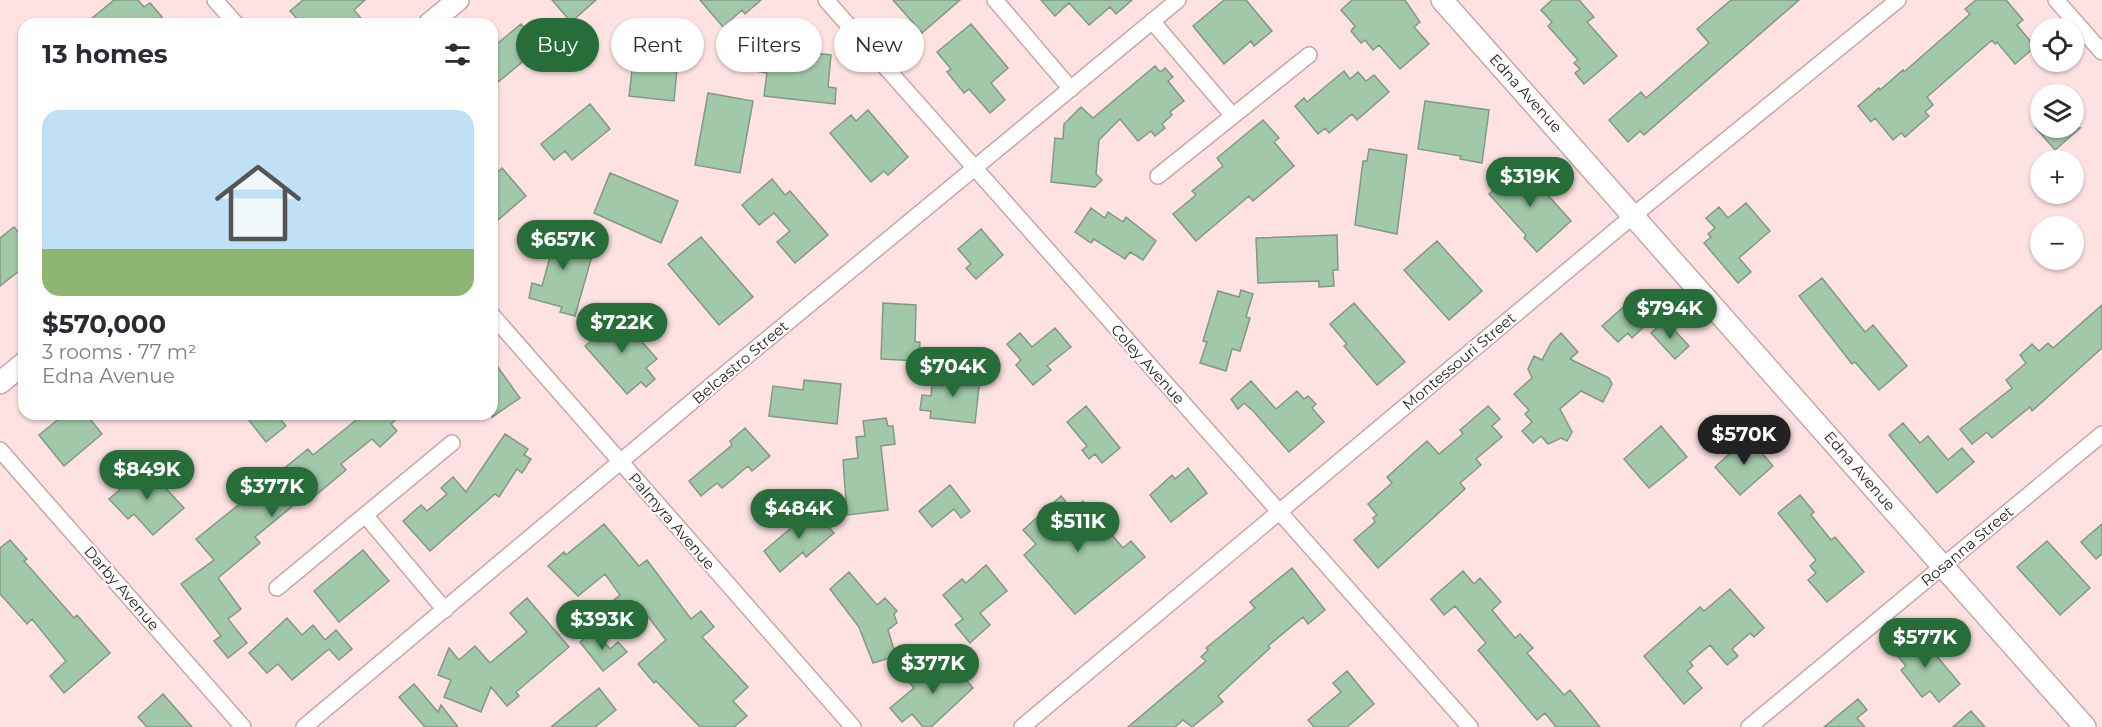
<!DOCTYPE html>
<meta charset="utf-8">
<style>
body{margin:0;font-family:Montserrat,sans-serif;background:#f2f2f3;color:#2b2b33;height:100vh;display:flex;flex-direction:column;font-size:22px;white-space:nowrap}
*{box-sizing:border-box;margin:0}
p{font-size:20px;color:#7c7c81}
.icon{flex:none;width:33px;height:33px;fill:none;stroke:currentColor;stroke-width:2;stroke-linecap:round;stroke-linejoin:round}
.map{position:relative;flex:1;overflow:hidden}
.drawer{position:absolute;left:18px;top:18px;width:480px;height:402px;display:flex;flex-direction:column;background:#fff;border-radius:18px;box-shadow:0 2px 4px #0004}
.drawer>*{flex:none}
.guide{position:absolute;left:516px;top:18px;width:570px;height:54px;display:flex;gap:12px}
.buttons{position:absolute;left:2030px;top:18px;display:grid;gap:12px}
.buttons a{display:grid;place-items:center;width:54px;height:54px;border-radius:50%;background:#fff;box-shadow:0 2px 4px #0004;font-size:30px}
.price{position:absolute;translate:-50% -51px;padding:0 14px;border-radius:21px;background:#266d3a;color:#fff;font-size:20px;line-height:39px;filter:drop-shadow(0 2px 3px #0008)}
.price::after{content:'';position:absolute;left:50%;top:36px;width:18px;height:14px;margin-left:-9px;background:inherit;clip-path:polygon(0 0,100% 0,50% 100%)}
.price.on{background:#222;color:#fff}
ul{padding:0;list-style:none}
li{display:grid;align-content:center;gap:12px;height:318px;padding:0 24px}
li span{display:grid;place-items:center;height:186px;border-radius:18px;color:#555}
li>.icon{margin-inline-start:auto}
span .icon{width:108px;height:108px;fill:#fffc;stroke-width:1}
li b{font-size:26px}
h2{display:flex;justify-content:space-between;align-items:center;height:72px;padding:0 24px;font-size:26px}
.chip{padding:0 21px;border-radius:27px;background:#fff;box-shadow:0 2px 4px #0004;font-size:21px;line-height:54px}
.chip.on{background:#266d3a;color:#fff}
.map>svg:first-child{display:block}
.building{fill:#a1c8a8;stroke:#819985;stroke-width:1.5}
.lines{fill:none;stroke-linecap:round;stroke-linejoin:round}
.street-casing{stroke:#c8a6a7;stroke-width:18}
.secondary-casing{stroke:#c8a6a7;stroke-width:24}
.street{stroke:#fff;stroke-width:15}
.secondary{stroke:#fff;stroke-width:21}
.labels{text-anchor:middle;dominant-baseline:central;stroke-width:4.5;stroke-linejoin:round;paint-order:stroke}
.street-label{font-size:15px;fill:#2e2121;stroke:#fff}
</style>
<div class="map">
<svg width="2102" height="727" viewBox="0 0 2102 727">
<rect width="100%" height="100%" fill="#fee2e2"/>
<!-- building -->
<path class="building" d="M114,0H138L144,7L150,3L162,17L153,24H85Z
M303,0H365L354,10L366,24H302L290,11Z
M552,0H596L571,22Z
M700,0H761L745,14L742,10L723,27Z
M893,0H960L922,33Z
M1041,0H1132L1116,14L1110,7L1089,25L1069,3L1055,16Z
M1224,0H1246L1272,31L1254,46L1251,41L1224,64L1193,26Z
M1352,0H1405L1420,22L1414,27L1429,44L1400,69L1379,45L1373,50L1365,40L1361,43L1351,31L1355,26L1341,10Z
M1552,0H1579L1594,17L1587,22L1617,56L1584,84L1575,73L1580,69L1574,63L1578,60L1548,26L1552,22L1541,10Z
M1731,0H1799L1644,135L1640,131L1628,142L1609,120L1641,92L1646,98L1709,43L1697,29Z
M1976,0H2006L2023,20L2017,25L2035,47L2015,64L1997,42L1995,44L1992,40L1927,97L1933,105L1925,112L1929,116L1905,137L1901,133L1893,140L1875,118L1871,122L1858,106L1879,88L1880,90L1903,70L1904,72L1970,14L1965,9Z
M521,24L533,38L530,41L537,50L492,87V48Z
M971,24L1008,68L991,83L1005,100L990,113L969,89L964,93L947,72L951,69L937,52Z
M758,47L787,50L786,56L813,59L814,53L831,55L828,87L836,88L835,104L764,96L767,73L755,71Z
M634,53L678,58L674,101L629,96Z
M1155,66L1160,72L1165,68L1173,77L1168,81L1184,101L1170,112L1172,115L1162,124L1165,128L1155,136L1151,131L1138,141L1120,119L1099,140L1096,174L1102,180L1095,187L1051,182L1055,138L1063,139L1064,124L1081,107L1093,118Z
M1344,71L1350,79L1358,72L1366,81L1374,75L1389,92L1357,120L1352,114L1329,133L1325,128L1318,134L1295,106L1304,98L1307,102Z
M708,93L753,101L740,173L695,165Z
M1425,101L1489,110L1482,163L1460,159L1461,156L1418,149Z
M590,104L610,129L572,160L565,151L554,160L541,144Z
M868,110L908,157L888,175L884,171L871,182L830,133L851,115L856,121Z
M1263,120L1279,138L1274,142L1294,166L1253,201L1249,196L1196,241L1173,214L1196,195L1192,191L1223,166L1217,158Z
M2036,128H2080L2055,150Z
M1369,149L1407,155L1397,234L1355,225L1363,161H1367Z
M1521,165L1571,221L1537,252L1524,238L1526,235L1489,194Z
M502,168L526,196L492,225V177Z
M610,173L678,201L661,243L594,213Z
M772,179L785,195L790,191L828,235L795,263L777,242L790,231L774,213L759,225L742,205Z
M1746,203L1770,231L1739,258L1751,272L1738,283L1704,243L1711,237L1708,234L1715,228L1706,218L1719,207L1728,218Z
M1091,208L1105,218L1108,212L1123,222L1126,217L1156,241L1143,260L1130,252L1125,259L1094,239L1091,243L1075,232Z
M14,227L24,239V267L0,286V238Z
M543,228L595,245L575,316L560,312L562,307L529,298L532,283L542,286L550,257L537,254Z
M981,229L1003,255L976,279L966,268L971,264L958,249Z
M1337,235L1338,270H1333L1334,286L1319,287V281L1258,283L1256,238Z
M701,237L753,297L719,325L668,264Z
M1437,241L1482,291L1449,320L1404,270Z
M1822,278L1865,332L1873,325L1907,366L1879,390L1855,362L1852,364L1799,296Z
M1241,290L1253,294L1246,317L1250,318L1240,351L1232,349L1226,371L1200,363L1207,342L1203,341L1218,291L1239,297Z
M1630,301L1649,322L1632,338L1628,333L1618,342L1602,326Z
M883,303L916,305L915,342H920L919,361L881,359Z
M1354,303L1405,362L1377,385L1344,346L1347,344L1330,324Z
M2102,305V348L2032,411L2030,407L1992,438L1987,432L1972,444L1960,429L2012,388L2006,380L2026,363L2020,355L2032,344L2039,351L2048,343L2053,348Z
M608,314L616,323L621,318L657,359L646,368L655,379L646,387L641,382L627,394L585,346L597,336L592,330Z
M1665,320L1689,346L1675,359L1651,333Z
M1055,328L1071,347L1047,366L1051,370L1033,385L1016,365L1021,360L1007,344L1020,333L1032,347Z
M1561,333L1578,352L1570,359L1609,378L1612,384L1603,402L1581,391L1560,409L1572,432L1567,441L1561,438L1548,444L1541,436L1533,443L1522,431L1532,422L1525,414L1529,410L1514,394L1532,378L1528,369L1534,356L1542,360L1551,343Z
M492,359L520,398L492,417Z
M933,373L980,378L975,423L930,418L931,411L920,410L922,395L931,396Z
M804,380L841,384L837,424L769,416L773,386L803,390Z
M1251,381L1276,409L1297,391L1304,399L1308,396L1316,404L1312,408L1324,422L1289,452L1254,412L1244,403L1238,409L1231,399Z
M1086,406L1120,448L1102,463L1095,454L1089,459L1082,450L1087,446L1067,422Z
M1488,406L1500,419L1492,426L1502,437L1476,459L1481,465L1460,483L1465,489L1378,568L1354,540L1375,522L1373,518L1377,515L1368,504L1392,483L1387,477L1427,441L1439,454L1463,434L1460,430Z
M65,414H86L102,434L64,466L39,435Z
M244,414H276L286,426L266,442Z
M350,414H402L391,424L397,431L380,447L372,439L341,464L346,470L304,505L300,500L255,537L260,543L218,578L241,609L228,619L247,643L228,658L214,641L221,636L181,584L214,560L196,539L308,449L313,455L356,420Z
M886,418L888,426H893L895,444L881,446L888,510L847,515L843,460L858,458L856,437L865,436L863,421Z
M1903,423L1920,443L1928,436L1948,460L1962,448L1974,462L1937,493L1889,435Z
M1661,426L1687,457L1649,488L1624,459Z
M745,428L770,456L752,471L748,466L722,488L717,483L701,496L689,481L732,445L730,441Z
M505,434L528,449L524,455L531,459L522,473L517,469L499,497L495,494L430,551L403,521L421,505L427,511L447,494L441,488L453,477L466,492Z
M1748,437L1773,466L1740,495L1715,467Z
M146,467L184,508L153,535L134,514L128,519L109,499Z
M1188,468L1207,493L1171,522L1150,495L1172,475L1175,479Z
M950,485L970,511L961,518L954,509L932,527L919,511Z
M1800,495L1814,512L1811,515L1831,540L1835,537L1864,572L1827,602L1808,580L1816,573L1810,566L1816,560L1778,513Z
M1061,496L1073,510L1083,501L1123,548L1131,541L1145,557L1075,614L1024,555L1036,544L1023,530Z
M813,509L834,533L806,557L803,552L780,572L764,551Z
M604,524L639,566L647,560L691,619L701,611L714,627L702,637L748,687L733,701L747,716L734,727H700L656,681L654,683L638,664L666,640L637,602L619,617L609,604L620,595L605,574L578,596L548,566L564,552L566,555Z
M2102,524V554L2096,559L2081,542Z
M10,540L27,559L24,561L74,618L77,615L110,653L64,693L50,676L66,661L32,619L27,624L0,594V548Z
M2047,541L2090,588L2060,615L2017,567Z
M363,550L389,581L339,622L314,591Z
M986,565L1007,591L980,613L990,625L970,643L955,625L963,619L943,595L962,579L966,583Z
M1292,568L1325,610L1308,624L1303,617L1268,646L1270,648L1218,696L1223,702L1192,727L1183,720L1175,727H1128L1206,661L1201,657L1208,650L1206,648L1255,608L1250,602Z
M1463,571L1474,584L1480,578L1501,602L1492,610L1515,638L1520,634L1533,648L1527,653L1564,695L1570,690L1600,727H1556L1545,713L1537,720L1478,650L1486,643L1455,606L1444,615L1431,599Z
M849,572L877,605L885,598L897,611L894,614L897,623L888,630L896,656L873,663L859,627L830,589Z
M1730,589L1764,628L1754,637L1750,633L1732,649L1738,656L1727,665L1710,645L1690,662L1693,666L1687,671L1702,688L1684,704L1644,656L1700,607L1704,611Z
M527,598L569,647L516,692L519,696L507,706L491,687L481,712L444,697L451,680L438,675L449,648L459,660L475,646L490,663L527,632L510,613Z
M287,618L302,635L313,625L325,640L336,630L352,649L339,660L329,649L292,680L278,664L267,673L249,653Z
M594,630L610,649L618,642L627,652L603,671L580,642Z
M1912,634L1921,645L1925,642L1960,684L1939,702L1930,691L1922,697L1901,670L1906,666L1893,650Z
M948,658L973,688L931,727H923L912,714L902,722L890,708L914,688L910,683L931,665L935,670Z
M1347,671L1374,704L1347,727H1314L1308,720L1341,692L1333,683Z
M414,684L438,712L441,705L458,727H425L399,697Z
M599,688L616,710L595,727H551Z
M163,694L192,727H147L138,717Z
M1858,699L1867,710L1857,718L1865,727H1824Z
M1971,711L1985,727H1953Z"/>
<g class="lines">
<!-- street casing -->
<g class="street-casing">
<path id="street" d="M215,0L236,24
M826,0L1470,727
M995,0L1071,89
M2056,0L2102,52
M1152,21L1233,116
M1158,176L1309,55
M492,315L853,727
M0,450L243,727
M365,515L445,610
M277,588L452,443
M304,727L719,379L1178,0
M1022,727L1634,215L1898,0
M1749,727L2102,434"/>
</g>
<!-- secondary casing -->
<g class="secondary-casing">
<path id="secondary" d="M1442,0L2085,727
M429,24L458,0
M0,383L24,363"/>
</g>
<!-- street -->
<use href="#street" class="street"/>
<!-- secondary -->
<use href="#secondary" class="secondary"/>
</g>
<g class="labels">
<!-- street labels -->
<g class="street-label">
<text transform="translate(1526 93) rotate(48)">Edna Avenue</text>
<text transform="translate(1459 361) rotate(-40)">Montessouri Street</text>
<text transform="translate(740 362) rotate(-40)">Belcastro Street</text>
<text transform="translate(1148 364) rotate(48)">Coley Avenue</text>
<text transform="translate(1860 471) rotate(49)">Edna Avenue</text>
<text transform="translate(672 521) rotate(49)">Palmyra Avenue</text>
<text transform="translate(1967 546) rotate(-40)">Rosanna Street</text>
<text transform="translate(122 588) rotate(49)">Darby Avenue</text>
</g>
</g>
</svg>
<div class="buttons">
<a><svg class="icon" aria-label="locate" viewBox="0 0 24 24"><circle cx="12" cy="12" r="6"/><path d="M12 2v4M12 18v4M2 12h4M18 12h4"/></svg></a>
<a><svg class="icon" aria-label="layers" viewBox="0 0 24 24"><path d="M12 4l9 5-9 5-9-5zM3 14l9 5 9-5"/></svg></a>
<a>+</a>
<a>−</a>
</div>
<b class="price" style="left:1530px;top:208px">$319K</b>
<b class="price" style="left:563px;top:271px">$657K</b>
<b class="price" style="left:1670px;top:340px">$794K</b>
<b class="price" style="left:622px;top:354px">$722K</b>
<b class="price" style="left:953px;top:398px">$704K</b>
<b class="price on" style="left:1744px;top:466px">$570K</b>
<b class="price" style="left:147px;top:501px">$849K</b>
<b class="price" style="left:272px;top:518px">$377K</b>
<b class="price" style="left:799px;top:540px">$484K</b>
<b class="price" style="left:1078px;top:553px">$511K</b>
<b class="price" style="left:602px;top:651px">$393K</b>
<b class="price" style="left:1925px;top:669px">$577K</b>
<b class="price" style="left:933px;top:695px">$377K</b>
<div class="guide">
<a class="chip on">Buy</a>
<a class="chip">Rent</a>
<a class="chip">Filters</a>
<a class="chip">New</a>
</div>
<section class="drawer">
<h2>13 homes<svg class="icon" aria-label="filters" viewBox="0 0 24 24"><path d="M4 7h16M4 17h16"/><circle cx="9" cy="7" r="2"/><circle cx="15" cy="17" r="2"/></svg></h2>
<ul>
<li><span style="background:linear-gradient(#bfe0f5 75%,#8fb573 0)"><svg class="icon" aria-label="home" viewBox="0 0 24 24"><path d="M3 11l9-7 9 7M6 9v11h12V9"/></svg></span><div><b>$570,000</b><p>3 rooms · 77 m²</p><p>Edna Avenue</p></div></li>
</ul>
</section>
</div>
